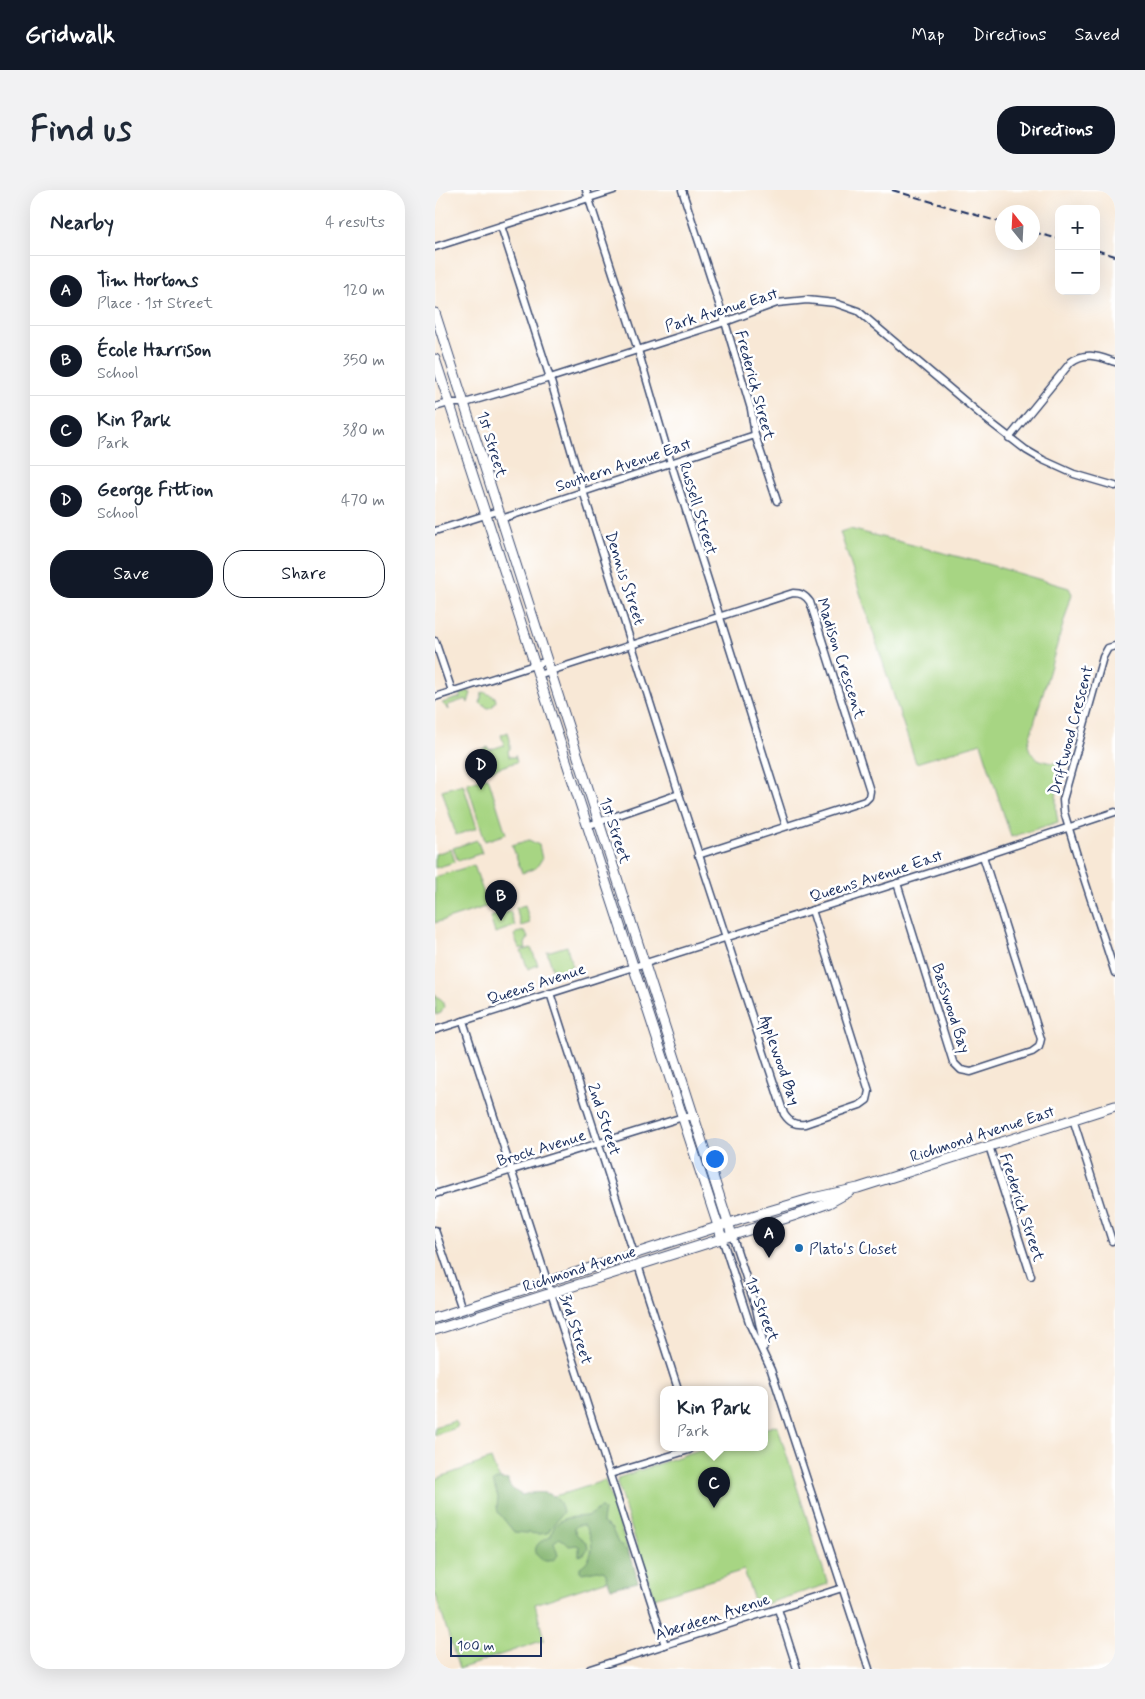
<!DOCTYPE html>
<meta charset="utf-8">
<style>
:root{--surface:#fff;--page:#f2f2f3;--text:#1f2937;--muted:#747a83;--line:#e0e1e3;--accent:#111827}
body{margin:0;font-family:Mynerve,sans-serif;background:var(--page);color:var(--text)}
.controls{position:absolute;right:15px;top:15px;display:grid;overflow:hidden;border-radius:10px;box-shadow:0 5px 20px #0002}
.controls button{width:45px;height:45px;display:grid;place-items:center;padding:0;border:0;border-bottom:1px solid var(--line);background:var(--surface);color:var(--text);font:25px sans-serif}
.compass{position:absolute;left:560px;top:15px;width:45px;height:45px;border-radius:50%;background:var(--surface);box-shadow:0 5px 20px #0002;rotate:342deg}
.scale{position:absolute;left:15px;bottom:12px;width:92px;box-sizing:border-box;padding-left:5px;border:2px solid #1b2f5e;border-top:0;font-size:14px;line-height:18px;white-space:nowrap;color:#1b2f5e;-webkit-text-stroke:4px #fff;paint-order:stroke}
.you{position:absolute;left:279px;top:968px;width:18px;height:18px;margin:-12px;border:4px solid #fff;border-radius:50%;background:#1a73e8;box-shadow:0 0 0 8px #1a73e833}
.badge{display:grid;place-items:center;width:32px;height:32px;border-radius:50%;background:var(--accent);color:#fff;font-size:16px;font-weight:700}
.pin{position:absolute;translate:-50% -41px;filter:drop-shadow(0 1px 2px #0008)}
.pin::after{content:'';position:absolute;top:26px;width:18px;height:15px;background:inherit;clip-path:polygon(0 0,100% 0,50% 100%)}
.popup{position:absolute;left:225px;top:1196px;width:108px;height:65px;box-sizing:border-box;display:grid;place-content:center;border-radius:10px;background:var(--surface);filter:drop-shadow(0 1px 4px #0005);font-size:16px;white-space:nowrap;color:var(--muted)}
.popup b{font-size:19px;color:var(--text)}
.popup::after{content:'';position:absolute;left:50%;top:100%;margin-left:-10px;border:10px solid transparent;border-top-color:var(--surface)}
.list{margin:0;padding:0;list-style:none}
h2{display:flex;justify-content:space-between;align-items:center;height:65px;margin:0;padding:0 20px;font-size:21px}
h2 small{font-size:16px;font-weight:400;color:var(--muted)}
.list li{display:grid;grid-template-columns:32px 1fr auto;gap:15px;align-items:center;box-sizing:border-box;height:70px;padding:0 20px;border-top:1px solid var(--line)}
.list b{display:block;font-size:19px;white-space:nowrap}
.list p{margin:0;font-size:16px;white-space:nowrap;color:var(--muted)}
.list em{font-size:16px;font-style:normal;color:var(--muted)}
.actions{display:flex;gap:10px;padding:15px 20px}
.actions a{flex:1;padding:11px 0;border:1px solid var(--accent);border-radius:20px;text-align:center;font-size:18px;color:var(--accent)}
.actions .main{background:var(--accent);color:#fff}
.map{position:relative;flex:none;width:680px;height:1479px;overflow:hidden;border-radius:20px}
header{display:flex;align-items:center;gap:30px;box-sizing:border-box;height:70px;padding:0 25px;background:var(--accent);color:#fff}
header strong{font-size:24px}
nav{display:flex;gap:28px;margin-inline-start:auto;font-size:18px}
.intro{display:flex;align-items:center;justify-content:space-between;box-sizing:border-box;height:120px;padding:0 30px}
h1{margin:0;font-size:35px}
.button{padding:12px 22px;border-radius:20px;background:var(--accent);color:#fff;font-size:18px;font-weight:700}
main{display:flex;gap:30px;padding:0 30px}
aside{flex:1;background:var(--surface);border-radius:20px;box-shadow:0 5px 20px #0002}
.map>svg:first-child{display:block}
.green{fill:#a7d583;stroke:#618270}
.forest{fill:#85b671;stroke:#507268}
.lines{fill:none;stroke-linecap:round;stroke-linejoin:round}
.minor-casing{stroke:#3c4b70;stroke-width:9}
.major-casing{stroke:#3c4b70;stroke-width:11}
.minor{stroke:#fff;stroke-width:6}
.major{stroke:#fff;stroke-width:9}
.rail{stroke:#1b2f5e;stroke-width:2;stroke-dasharray:8 4;stroke-linecap:butt}
.poi-dot{fill:#1f6fb2;stroke:#fff;stroke-width:2}
.labels{text-anchor:middle;stroke-width:5;stroke-linejoin:round;paint-order:stroke}
.street-label{font-size:16px;fill:#1b2f5e;stroke:#fff}
.poi-label{font-size:16px;fill:#1b2f5e;stroke:#fff;text-anchor:start}
</style>
<header>
<strong>Gridwalk</strong>
<nav><a>Map</a><a>Directions</a><a>Saved</a></nav>
</header>
<div class="intro"><h1>Find us</h1><a class="button">Directions</a></div>
<main>
<aside>
<h2>Nearby<small>4 results</small></h2>
<ul class="list">
<li><span class="badge">A</span><div><b>Tim Hortons</b><p>Place · 1st Street</p></div><em>120 m</em></li>
<li><span class="badge">B</span><div><b>École Harrison</b><p>School</p></div><em>350 m</em></li>
<li><span class="badge">C</span><div><b>Kin Park</b><p>Park</p></div><em>380 m</em></li>
<li><span class="badge">D</span><div><b>George Fittion</b><p>School</p></div><em>470 m</em></li>
</ul>
<div class="actions"><a class="main">Save</a><a>Share</a></div>
</aside>
<div class="map">
<svg width="680" height="1479" viewBox="0 0 680 1479">
<rect width="100%" height="100%" fill="#fff"/>
<filter id="ink" filterUnits="userSpaceOnUse"><feTurbulence type="fractalNoise" baseFrequency=".02" numOctaves="2"/><feDisplacementMap in="SourceGraphic" scale="10" xChannelSelector="R" yChannelSelector="G"/><feConvolveMatrix kernelMatrix="1 2 1 2 8 2 1 2 1" color-interpolation-filters="sRGB"/></filter>
<filter id="wash" filterUnits="userSpaceOnUse"><feTurbulence type="fractalNoise" baseFrequency=".0096" numOctaves="4" result="noise"/><feDisplacementMap in="SourceGraphic" scale="20" xChannelSelector="R" yChannelSelector="G"/><feGaussianBlur stdDeviation="1.12" result="paint"/><feColorMatrix in="noise" values="0 0 0 0 0 0 0 0 0 0 0 0 0 0 0 0 0 1.4 0 .05"/><feComposite in="paint" operator="in"/></filter>
<g filter="url(#wash)">
<rect width="100%" height="100%" fill="#f8e8d6"/>
<g class="green">
<path d="M415 339 552 374 634 398 637 404 593 554C596 573 614 572 629 574 623 594 618 610 623 632L576 647 546 553 481 573 405 342Z"/>
<polygon points="33,501 36,503 33,513 31,509 13,515 14,520 7,513 26,507 25,504"/>
<polygon points="49,502 60,507 61,511 57,517 53,518 45,513 47,503"/>
<polygon points="73,542 75,550 75,559 73,560 74,567 80,567 80,565 82,572 53,581 46,560 53,557 54,560 69,555 66,545"/>
<polygon points="53,587 71,644 50,651 32,593"/>
<polygon points="28,594 42,638 21,645 7,600"/>
<polygon points="42,650 47,663 23,671 18,658"/>
<polygon points="94,650 104,655 107,669 101,678 87,683 77,655"/>
<polygon points="16,659 20,672 0,678 0,664"/>
<polygon points="39,675 53,716 0,733 0,687"/>
<polygon points="90,715 95,733 86,736 81,718"/>
<polygon points="75,721 80,736 60,743 55,727"/>
<polygon points="90,741 93,748 90,754 91,759 84,758 79,745 81,743"/>
<polygon points="132,756 137,776 131,780 120,786 112,762"/>
<polygon points="96,758 103,775 93,779 86,761"/>
<polygon points="0,805 7,810 9,817 6,823 1,825"/>
<polygon points="20,1231 23,1235 21,1238 0,1245 0,1237"/>
<polygon points="342,1235 393,1394 321,1417 309,1380 219,1408 182,1293 183,1288 272,1257 329,1257 329,1239"/>
<path d="M56 1269C75 1328 127 1305 170 1290L200 1381 100 1414 109 1450 24 1479 0 1402V1289Z"/>
</g>
<g class="forest">
<path d="M63 1289 73 1290C73 1297 81 1302 87 1305 104 1300 125 1301 128 1322L112 1343 104 1344 79 1342 63 1322 62 1317 63 1307 58 1292Z"/>
<path d="M165 1318H167L169 1320 167 1332 177 1339 183 1353 192 1361 197 1370 203 1392 176 1398 170 1382 163 1380 147 1383 145 1381V1377C161 1368 159 1347 149 1335H142L139 1339 142 1345 152 1353 153 1358 150 1363 144 1366V1356L141 1355 134 1356 128 1350 124 1348 119 1353 123 1365C113 1380 94 1364 103 1354 106 1350 112 1350 116 1346 120 1326 134 1328 151 1326 156 1326 160 1321 165 1318Z"/>
</g>
</g>
<g filter="url(#ink)">
<g class="lines">
<g class="minor-casing">
<g id="minor">
<polyline points="151,0 203,160 236,273 351,636"/>
<polyline points="247,0 290,132 316,219 320,245 342,311"/>
<path d="M66 36 115 188 148 301 244 604 349 924C355 933 360 935 370 934L425 915 432 910 434 901 377 720"/>
<polyline points="0,57 179,0"/>
<polyline points="0,217 14,213 30,213 115,188 290,132 342,113 372,110 400,113 423,121 551,229 591,260 608,270 639,284 680,296"/>
<path d="M574 248 636 172C651 161 664 167 680 172"/>
<polyline points="66,329 320,245"/>
<polyline points="0,341 63,321"/>
<polyline points="0,451 17,501"/>
<polyline points="680,456 673,458 668,467 628,610 629,622 647,682 680,783"/>
<path d="M103 485 358 403C366 403 370 405 375 412L435 601 434 607 430 611 263 665"/>
<polyline points="0,507 112,471"/>
<polyline points="152,636 244,604"/>
<polyline points="462,693 518,872 526,880 536,882 597,862 604,857 606,849 548,666"/>
<polyline points="115,803 199,1064"/>
<polyline points="28,831 230,1455"/>
<polyline points="0,840 548,666 680,622"/>
<polyline points="638,929 677,1051"/>
<polyline points="554,956 596,1086"/>
<polyline points="0,1004 248,927 260,927"/>
<polyline points="0,1040 27,1119"/>
<polyline points="297,1045 321,1118 329,1157"/>
<polyline points="287,1048 315,1135 336,1180 434,1479"/>
<polyline points="203,1075 243,1199"/>
<polyline points="175,1284 254,1260 258,1257"/>
<polyline points="343,1419 362,1479"/>
<polyline points="155,1479 407,1398"/>
</g>
</g>
<g class="major-casing">
<g id="major">
<polyline points="0,123 297,1045"/>
<polyline points="0,169 287,1048"/>
<polyline points="0,1128 304,1030 378,1008 423,998 680,916"/>
<polyline points="0,1140 358,1026 394,1013 414,1002"/>
</g>
</g>
<use href="#minor" class="minor"/>
<use href="#major" class="major"/>
<g class="rail">
<polyline points="457,0 568,33"/>
<polyline points="598,42 624,49"/>
<polyline points="661,60 680,66"/>
</g>
</g>
</g>
<circle class="poi-dot" cx="364" cy="1058" r="5"/>
<g class="labels">
<g class="street-label">
<text transform="translate(286 119) rotate(-17)" y="6">Park Avenue East</text>
<text transform="translate(321 195) rotate(75)" y="6">Frederick Street</text>
<text transform="translate(58 254) rotate(73)" y="6">1st Street</text>
<text transform="translate(188 274) rotate(-18)" y="6">Southern Avenue East</text>
<text transform="translate(264 318) rotate(73)" y="6">Russell Street</text>
<text transform="translate(191 388) rotate(72)" y="6">Dennis Street</text>
<text transform="translate(407 468) rotate(72)" y="6">Madison Crescent</text>
<text transform="translate(635 540) rotate(-75)" y="6">Driftwood Crescent</text>
<text transform="translate(181 640) rotate(72)" y="6">1st Street</text>
<text transform="translate(441 685) rotate(-18)" y="6">Queens Avenue East</text>
<text transform="translate(101 793) rotate(-18)" y="6">Queens Avenue</text>
<text transform="translate(517 818) rotate(72)" y="6">Basswood Bay</text>
<text transform="translate(346 870) rotate(71)" y="6">Applewood Bay</text>
<text transform="translate(170 929) rotate(72)" y="6">2nd Street</text>
<text transform="translate(547 943) rotate(-18)" y="6">Richmond Avenue East</text>
<text transform="translate(106 957) rotate(-17)" y="6">Brock Avenue</text>
<text transform="translate(588 1017) rotate(72)" y="6">Frederick Street</text>
<text transform="translate(144 1078) rotate(-18)" y="6">Richmond Avenue</text>
<text transform="translate(328 1119) rotate(69)" y="6">1st Street</text>
<text transform="translate(142 1139) rotate(72)" y="6">3rd Street</text>
<text transform="translate(277 1426) rotate(-18)" y="6">Aberdeen Avenue</text>
</g>
<g class="poi-label">
<text x="374" y="1064">Plato's Closet</text>
</g>
</g>
</svg>
<div class="controls">
<button>+</button>
<button>−</button>
</div>
<svg class="compass" viewBox="-18 -18 36 36"><path d="M0-13l5 13h-10z" fill="#e53935"/><path d="M0 13l5-13h-10z" fill="#747a83"/></svg>
<div class="scale">100 m</div>
<div class="you"></div>
<div class="pin badge" style="left:334px;top:1068px">A</div>
<div class="pin badge" style="left:66px;top:731px">B</div>
<div class="pin badge" style="left:279px;top:1318px">C</div>
<div class="popup"><b>Kin Park</b>Park</div>
<div class="pin badge" style="left:46px;top:600px">D</div>
</div>
</main>
